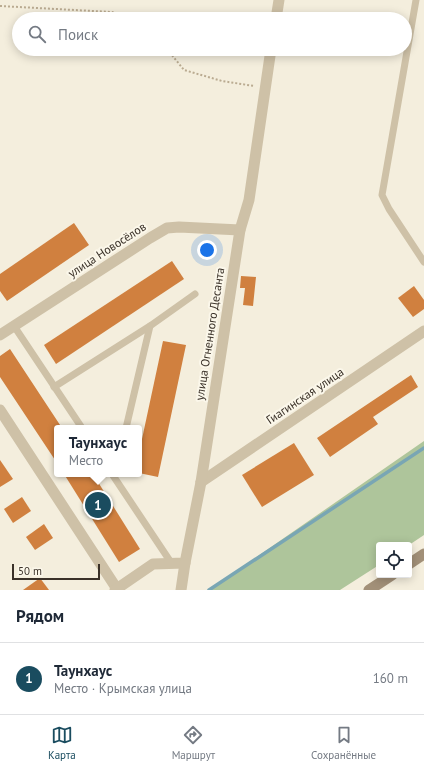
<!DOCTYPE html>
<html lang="ru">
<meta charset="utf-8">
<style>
:root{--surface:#fff;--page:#f6f6f7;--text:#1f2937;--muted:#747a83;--line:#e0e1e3;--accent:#1a4c5f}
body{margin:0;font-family:"PT Sans",sans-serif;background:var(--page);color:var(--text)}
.controls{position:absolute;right:12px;bottom:12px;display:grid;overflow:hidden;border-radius:4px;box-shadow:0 2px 10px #0003}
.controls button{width:36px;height:36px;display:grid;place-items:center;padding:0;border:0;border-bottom:1px solid var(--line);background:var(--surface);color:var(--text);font:20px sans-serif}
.scale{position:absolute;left:12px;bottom:10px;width:88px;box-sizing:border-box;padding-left:4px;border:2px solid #3a3128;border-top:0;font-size:11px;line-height:14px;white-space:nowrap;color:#3a3128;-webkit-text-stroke:3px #fbf7ea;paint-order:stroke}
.you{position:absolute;left:207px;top:250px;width:14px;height:14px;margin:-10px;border:3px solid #fff;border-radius:50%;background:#1a73e8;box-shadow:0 0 0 6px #1a73e833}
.badge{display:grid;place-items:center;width:26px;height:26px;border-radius:50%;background:var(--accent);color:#fff;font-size:13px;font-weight:700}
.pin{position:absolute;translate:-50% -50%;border:2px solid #fff;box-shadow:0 1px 4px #0006}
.popup{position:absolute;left:54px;top:425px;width:88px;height:52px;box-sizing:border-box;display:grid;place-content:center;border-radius:4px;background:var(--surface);filter:drop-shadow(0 1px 3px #0005);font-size:13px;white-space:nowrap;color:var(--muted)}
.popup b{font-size:15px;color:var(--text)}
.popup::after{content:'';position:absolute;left:50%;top:100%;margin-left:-8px;border:8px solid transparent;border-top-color:var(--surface)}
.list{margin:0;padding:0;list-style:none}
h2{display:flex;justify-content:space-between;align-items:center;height:52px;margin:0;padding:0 16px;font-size:17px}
h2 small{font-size:13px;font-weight:400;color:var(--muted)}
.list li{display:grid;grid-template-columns:26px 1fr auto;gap:12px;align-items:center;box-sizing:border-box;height:72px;padding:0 16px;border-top:1px solid var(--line)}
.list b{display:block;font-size:15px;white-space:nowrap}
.list p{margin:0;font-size:13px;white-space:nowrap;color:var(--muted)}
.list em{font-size:13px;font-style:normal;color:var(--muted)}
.icon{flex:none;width:22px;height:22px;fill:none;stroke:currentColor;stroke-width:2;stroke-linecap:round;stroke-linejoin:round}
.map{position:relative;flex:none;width:424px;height:590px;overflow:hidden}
.search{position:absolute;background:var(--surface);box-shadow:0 2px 10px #0003;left:12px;right:12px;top:12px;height:44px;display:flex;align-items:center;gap:10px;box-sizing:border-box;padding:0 14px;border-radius:22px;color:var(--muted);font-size:15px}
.sheet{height:124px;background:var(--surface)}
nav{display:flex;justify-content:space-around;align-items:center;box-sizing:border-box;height:56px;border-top:1px solid var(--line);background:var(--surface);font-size:11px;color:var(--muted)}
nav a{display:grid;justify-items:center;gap:2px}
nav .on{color:var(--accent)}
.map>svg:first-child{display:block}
.green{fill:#aec59b}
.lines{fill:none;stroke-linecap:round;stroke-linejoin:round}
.stream{stroke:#79a6b4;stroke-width:3.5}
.building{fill:#d0803f}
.path{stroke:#baab91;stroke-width:2;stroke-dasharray:2 2;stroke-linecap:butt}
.service{stroke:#cec1a7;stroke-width:7}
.minor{stroke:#cec1a7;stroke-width:11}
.secondary{stroke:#a29078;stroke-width:11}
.labels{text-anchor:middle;stroke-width:4;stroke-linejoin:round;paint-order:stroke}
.street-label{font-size:12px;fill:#3a3128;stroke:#fbf7ea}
</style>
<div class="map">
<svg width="424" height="590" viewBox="0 0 424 590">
<rect width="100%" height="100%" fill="#f4eedd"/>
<polygon class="green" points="424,441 424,535 409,545 379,545 379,565 340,590 209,590"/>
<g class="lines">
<polyline class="stream" points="209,590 424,448"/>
</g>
<g class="building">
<polygon points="74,223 89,245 7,301 0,291 0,274"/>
<polygon points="172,261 184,279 56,364 44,345"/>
<polygon points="241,276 256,277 253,306 243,305 245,288 240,288"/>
<polygon points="414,286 424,300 424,309 413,317 398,298"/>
<polygon points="163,341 186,345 158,477 139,473 139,453"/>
<polygon points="10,349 62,428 57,428 57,463 0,377 0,356"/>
<polygon points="411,375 418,387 373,417 378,424 330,457 317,438"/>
<polygon points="294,443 314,475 262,507 242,475"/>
<polygon points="0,460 13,479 0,487"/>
<polygon points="64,474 93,474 140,549 119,562"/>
<polygon points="22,497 31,511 13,523 4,509"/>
<polygon points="44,524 53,538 35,550 26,537"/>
<polygon points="40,578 49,590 23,590"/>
</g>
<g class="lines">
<g class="path">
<polyline points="0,6 112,12 130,19"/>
<polyline points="167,49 184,70 222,81 254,86"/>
</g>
<g class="service">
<polyline points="416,0 382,195 389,209 424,262"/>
<polyline points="14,326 82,428"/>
<polyline points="54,387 150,326"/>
<polyline points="126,428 150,326 195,294"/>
<polyline points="112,474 172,564"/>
</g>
<g class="minor">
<polyline points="276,19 279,0"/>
<polyline points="0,335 150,238 167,228 179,227 240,230"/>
<polyline points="0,410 117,589"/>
<polyline points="201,482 424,331"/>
<polyline points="115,590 153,564 185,563 201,482 240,230 249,200 271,49"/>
<polyline points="181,590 185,563"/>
</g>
<g class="secondary">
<polyline points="409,564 424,554"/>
<polyline points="369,590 392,575"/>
</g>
</g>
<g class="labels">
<g class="street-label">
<text transform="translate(107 250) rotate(-33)" y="4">улица Новосёлов</text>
<text transform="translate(210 334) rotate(-81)" y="4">улица Огненного Десанта</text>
<text transform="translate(305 396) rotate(-34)" y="4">Гиагинская улица</text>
</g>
</g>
</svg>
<div class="controls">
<button><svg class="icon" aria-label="locate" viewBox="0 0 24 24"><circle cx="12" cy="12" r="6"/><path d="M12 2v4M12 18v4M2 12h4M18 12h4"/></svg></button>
</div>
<div class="scale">50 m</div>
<div class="you"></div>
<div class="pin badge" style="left:98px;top:505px">1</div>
<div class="popup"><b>Таунхаус</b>Место</div>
<div class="search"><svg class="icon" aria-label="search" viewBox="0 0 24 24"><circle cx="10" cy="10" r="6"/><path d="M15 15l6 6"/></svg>Поиск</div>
</div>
<section class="sheet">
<h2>Рядом<small></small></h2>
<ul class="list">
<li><span class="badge">1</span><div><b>Таунхаус</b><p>Место · Крымская улица</p></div><em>160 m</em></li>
</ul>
</section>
<nav>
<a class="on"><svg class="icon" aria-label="map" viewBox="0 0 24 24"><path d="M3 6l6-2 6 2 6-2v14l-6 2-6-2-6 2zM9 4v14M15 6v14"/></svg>Карта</a>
<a><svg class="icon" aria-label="directions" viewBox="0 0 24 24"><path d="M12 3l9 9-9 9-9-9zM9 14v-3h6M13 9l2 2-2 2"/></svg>Маршрут</a>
<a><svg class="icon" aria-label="saved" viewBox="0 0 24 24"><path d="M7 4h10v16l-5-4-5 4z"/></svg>Сохранённые</a>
</nav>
